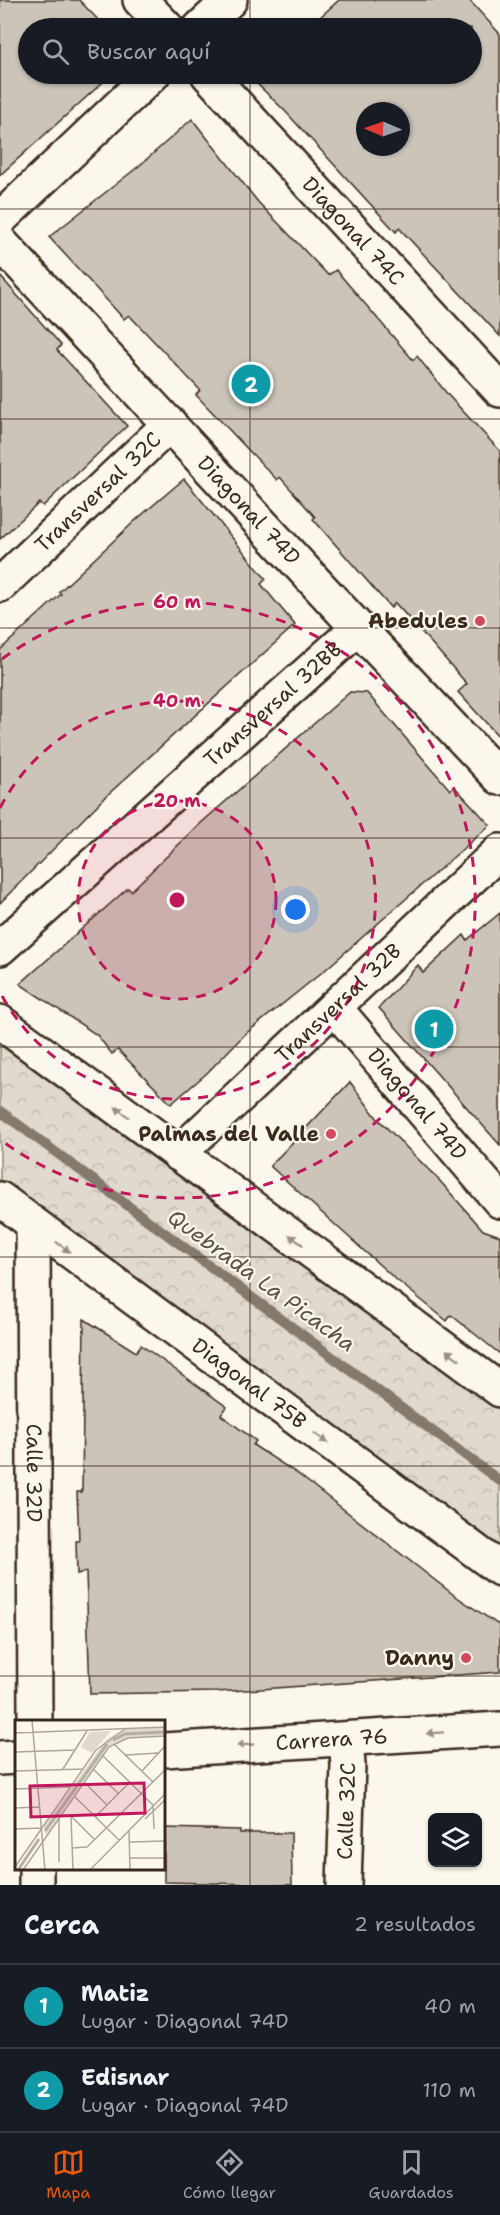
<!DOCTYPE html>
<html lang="es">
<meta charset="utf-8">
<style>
:root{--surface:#171b24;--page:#242831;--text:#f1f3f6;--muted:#9ea1a6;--line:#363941;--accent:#ea580c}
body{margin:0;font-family:"Shantell Sans",sans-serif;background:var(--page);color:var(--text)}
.controls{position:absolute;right:18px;bottom:18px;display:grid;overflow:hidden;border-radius:9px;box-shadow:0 2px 4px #0004}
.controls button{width:54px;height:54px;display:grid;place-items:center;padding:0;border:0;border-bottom:2px solid var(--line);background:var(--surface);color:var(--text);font:30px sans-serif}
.compass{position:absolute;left:356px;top:102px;width:54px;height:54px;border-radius:50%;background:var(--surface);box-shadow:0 2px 4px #0004;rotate:272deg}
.you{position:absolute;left:296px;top:910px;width:21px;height:21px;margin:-15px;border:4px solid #fff;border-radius:50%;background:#1a73e8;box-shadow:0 0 0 9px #1a73e833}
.badge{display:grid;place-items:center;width:39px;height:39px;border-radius:50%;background:var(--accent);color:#fff;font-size:20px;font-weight:700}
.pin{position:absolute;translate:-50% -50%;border:3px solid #fff;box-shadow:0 2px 6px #0006}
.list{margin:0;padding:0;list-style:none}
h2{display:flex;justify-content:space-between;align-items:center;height:78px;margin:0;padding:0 24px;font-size:26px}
h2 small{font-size:20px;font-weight:400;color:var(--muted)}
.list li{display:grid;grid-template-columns:39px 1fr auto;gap:18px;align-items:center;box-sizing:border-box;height:84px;padding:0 24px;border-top:2px solid var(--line)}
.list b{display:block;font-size:22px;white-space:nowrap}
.list p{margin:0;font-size:20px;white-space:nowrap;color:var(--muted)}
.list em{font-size:20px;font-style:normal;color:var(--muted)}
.icon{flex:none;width:33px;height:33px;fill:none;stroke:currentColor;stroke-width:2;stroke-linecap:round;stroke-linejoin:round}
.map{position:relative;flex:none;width:500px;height:1885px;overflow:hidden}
.search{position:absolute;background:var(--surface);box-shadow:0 2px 4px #0004;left:18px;right:18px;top:18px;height:66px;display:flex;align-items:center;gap:15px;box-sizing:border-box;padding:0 21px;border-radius:33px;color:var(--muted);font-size:22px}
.sheet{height:246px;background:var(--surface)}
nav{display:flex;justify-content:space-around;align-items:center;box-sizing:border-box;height:84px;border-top:2px solid var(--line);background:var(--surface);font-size:16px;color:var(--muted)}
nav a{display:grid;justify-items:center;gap:3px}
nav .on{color:var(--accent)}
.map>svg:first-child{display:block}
.park{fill:url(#park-crowns);stroke:#8d8276;stroke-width:1.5}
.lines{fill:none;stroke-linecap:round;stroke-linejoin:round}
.stream{stroke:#85796d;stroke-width:10}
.building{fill:#ccc4b9;stroke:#3b2a1e;stroke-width:1.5;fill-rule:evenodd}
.minor-casing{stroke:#3b2a1e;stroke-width:38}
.minor{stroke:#fbf7ec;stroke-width:33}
.oneway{fill:#9b9085}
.grid{fill:none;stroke:#3b2a1e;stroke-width:1.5;stroke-opacity:0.55}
.ring{fill:none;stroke:#c2185b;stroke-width:3;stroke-dasharray:10 8}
.poi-dot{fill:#d1495b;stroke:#fbf7ec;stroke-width:2}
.labels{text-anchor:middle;stroke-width:4.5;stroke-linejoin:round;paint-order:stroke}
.street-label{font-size:21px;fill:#3b2a1e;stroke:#fbf7ec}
.poi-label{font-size:21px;font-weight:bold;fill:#3b2a1e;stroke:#fbf7ec;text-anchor:end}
.water-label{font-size:22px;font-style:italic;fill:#605246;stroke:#fbf7ec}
.inset-river{fill:none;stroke:#b6aea2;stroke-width:3}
.inset-road{fill:none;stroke:#aea59a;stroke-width:1.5}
.view{fill:#c2185b;fill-opacity:0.15;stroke:#c2185b;stroke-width:3}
.inset-edge{fill:none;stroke:#3b2a1e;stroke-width:3}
.centre{fill:#c2185b;stroke:#fbf7ec;stroke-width:3}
.ring-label{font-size:18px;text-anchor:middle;font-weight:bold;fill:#c2185b;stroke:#fbf7ec;stroke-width:4.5;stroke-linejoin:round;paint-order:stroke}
</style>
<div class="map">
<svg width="500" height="1885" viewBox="0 0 500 1885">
<defs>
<pattern id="park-crowns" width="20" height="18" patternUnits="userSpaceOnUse" patternTransform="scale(1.5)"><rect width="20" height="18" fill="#dfd9ce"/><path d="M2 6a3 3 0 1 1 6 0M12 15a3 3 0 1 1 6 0" fill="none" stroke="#c0bab0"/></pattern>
</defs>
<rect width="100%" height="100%" fill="#fbf7ec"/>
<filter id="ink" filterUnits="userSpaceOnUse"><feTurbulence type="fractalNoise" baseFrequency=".0167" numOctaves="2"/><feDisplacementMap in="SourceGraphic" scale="12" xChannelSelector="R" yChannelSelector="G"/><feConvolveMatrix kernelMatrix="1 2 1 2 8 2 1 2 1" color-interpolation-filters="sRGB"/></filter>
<g filter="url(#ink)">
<polygon class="park" points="0,1022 500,1390 500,1569 0,1199"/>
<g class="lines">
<polyline class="stream" points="0,1111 500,1481"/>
</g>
<g class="building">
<polygon points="0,0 79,0 106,28 28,28 28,74 112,74 0,175"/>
<path d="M339 0H469L500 34V336L399 228 396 232 284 110 252 79 258 74H471V28H308ZM365 111H401V147H365Z"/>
<polygon points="192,119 258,202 328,275 336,270 413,360 417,356 448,395 500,451 500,738 458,692 467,684 433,645 395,603 391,608 313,519 315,517 280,477 277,480 196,395 200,390 129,315 124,319 49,237 139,166"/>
<polygon points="0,276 61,345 57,350 127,426 43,506 39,503 0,539"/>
<polygon points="184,479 266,579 261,584 295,625 104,798 0,903 0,650 61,594 59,592 137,519"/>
<polygon points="350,692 367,693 450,790 454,786 490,825 325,970 244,1035 207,1073 171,1104 118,1050 112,1054 97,1035 20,984 128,888 131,891 200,824"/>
<polygon points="500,913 500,1145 379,1008 418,965 423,973 464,935 467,940"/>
<polygon points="350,1082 377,1118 439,1180 483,1230 500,1236 500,1354 451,1315 447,1321 393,1277 270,1166"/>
<polygon points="84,1319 136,1352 141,1345 227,1407 221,1415 256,1441 253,1445 298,1474 454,1595 500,1626 500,1672 217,1692 90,1694 86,1572 77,1574 76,1541 79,1541 77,1492 82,1492"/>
<polygon points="164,1828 240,1830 240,1833 291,1833 292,1885 164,1882"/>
</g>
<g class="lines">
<g class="minor-casing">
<g id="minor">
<polyline points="140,0 167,28"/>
<polyline points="200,28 230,0"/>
<path id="s1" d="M208 74 500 390"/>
<polyline points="0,219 153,74"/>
<path id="s2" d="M0 242 358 628 500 778"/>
<path id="s3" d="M0 585 170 424"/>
<path id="s4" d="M0 948 358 628"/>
<path id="s5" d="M334 1007 500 1201"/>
<polyline points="0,1022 500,1390"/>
<path id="s6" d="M178 1154 500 851"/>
<path id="s7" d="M0 1199 500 1569"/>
<path id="s8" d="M33 1224 35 1722"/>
<path id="s9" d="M164 1750 500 1729"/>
<polyline points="0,1758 16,1757"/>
<polyline points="36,1885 36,1868"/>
<path id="s10" d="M344 1885 348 1765 346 1739"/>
</g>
</g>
<use href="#minor" class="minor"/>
</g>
<defs><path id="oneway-solid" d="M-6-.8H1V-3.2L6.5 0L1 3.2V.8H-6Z" transform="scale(1.5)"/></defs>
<g class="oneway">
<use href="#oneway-solid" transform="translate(122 1112) rotate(-143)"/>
<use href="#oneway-solid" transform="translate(296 1240) rotate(-144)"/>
<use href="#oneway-solid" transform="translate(63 1247) rotate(37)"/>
<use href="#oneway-solid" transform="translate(453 1355) rotate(-144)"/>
<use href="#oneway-solid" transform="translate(321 1438) rotate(36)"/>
<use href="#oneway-solid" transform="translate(435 1733) rotate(176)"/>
<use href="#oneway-solid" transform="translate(245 1745) rotate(177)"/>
</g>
</g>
<path class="grid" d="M250 0V28M250 74V1885M0 209H500M0 419H500M0 628H500M0 838H500M0 1047H500M0 1257H500M0 1466H500M0 1676H500"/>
<circle cx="177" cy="900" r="99" fill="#c2185b" fill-opacity=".12"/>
<g class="ring">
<circle cx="177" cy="900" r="99"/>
<path d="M0 808A199 199 0 1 1 0 992"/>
<path d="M2 659A298 298 0 1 1 2 1141"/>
</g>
<g class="poi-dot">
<circle cx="480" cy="621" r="6"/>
<circle cx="331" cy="1134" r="6"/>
<circle cx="466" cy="1658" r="6"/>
</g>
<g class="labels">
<g class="street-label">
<text dy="7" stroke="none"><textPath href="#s1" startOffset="214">Diagonal 74C</textPath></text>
<text dy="7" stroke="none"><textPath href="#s3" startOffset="135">Transversal 32C</textPath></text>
<text dy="7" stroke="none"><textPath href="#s2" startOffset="366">Diagonal 74D</textPath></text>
<text dy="7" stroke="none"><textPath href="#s4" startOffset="366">Transversal 32BB</textPath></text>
<text dy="7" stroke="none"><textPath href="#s6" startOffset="220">Transversal 32B</textPath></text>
<text dy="7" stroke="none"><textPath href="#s5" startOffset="128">Diagonal 74D</textPath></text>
<text dy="7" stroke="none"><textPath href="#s7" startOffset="310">Diagonal 75B</textPath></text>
<text dy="7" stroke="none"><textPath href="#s8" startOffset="249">Calle 32D</textPath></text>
<text dy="7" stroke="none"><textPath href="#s9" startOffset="168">Carrera 76</textPath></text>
<text dy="7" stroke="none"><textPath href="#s10" startOffset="74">Calle 32C</textPath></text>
</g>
<g class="poi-label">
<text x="468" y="628">Abedules</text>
<text x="319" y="1141">Palmas del Valle</text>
<text x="454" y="1665">Danny</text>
</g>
<g class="water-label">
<text transform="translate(262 1280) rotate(36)" y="8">Quebrada La Picacha</text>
</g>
</g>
<g transform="translate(15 1720)">
<rect width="150" height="150" fill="#fbf7ec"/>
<path d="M150 7V16L113 18 94 27 31 117 29 105 92 19 110 9ZM96 11 77 33 66 27 75 12Z" fill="#dfd9ce"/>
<path class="inset-river" d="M98 20 110 14 150 12M30 111 92 24M3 150 24 119"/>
<path class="inset-road" d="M17 0 30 150M0 13 150 7M99 24 138 62M0 32 61 30M87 35 138 85 139 109M111 35 143 33M48 49 72 11M78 49 103 73M0 51 68 49M127 51 150 26M69 62 92 85M0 69 55 67M59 76 104 120M0 88 24 87M56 97 58 150M57 97 80 120M80 97 115 62M130 99 150 80M0 109 26 108M114 111 115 150M115 122 150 121M57 128 72 127 150 50M115 138H150M44 142V99M0 147 81 30 110 9M8 150 94 27 113 18 150 16M75 150 150 74"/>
<path class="view" d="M129 63 130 93 16 97 15 66Z"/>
<rect width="150" height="150" class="inset-edge"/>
</g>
<circle cx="177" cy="900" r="9" class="centre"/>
<g class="ring-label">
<text x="177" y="608">60 m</text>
<text x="177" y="707">40 m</text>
<text x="177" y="807">20 m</text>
</g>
</svg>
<div class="controls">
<button><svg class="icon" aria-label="layers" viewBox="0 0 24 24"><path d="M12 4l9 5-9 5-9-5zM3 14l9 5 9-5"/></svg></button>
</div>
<svg class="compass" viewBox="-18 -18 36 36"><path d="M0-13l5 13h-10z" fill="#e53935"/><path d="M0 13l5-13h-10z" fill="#9ea1a6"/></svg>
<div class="you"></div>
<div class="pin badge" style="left:434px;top:1029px;background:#0f9aa8">1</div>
<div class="pin badge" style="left:251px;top:384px;background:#0f9aa8">2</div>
<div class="search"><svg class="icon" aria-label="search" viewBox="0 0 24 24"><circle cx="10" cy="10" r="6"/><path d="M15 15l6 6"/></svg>Buscar aquí</div>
</div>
<section class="sheet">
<h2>Cerca<small>2 resultados</small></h2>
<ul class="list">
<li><span class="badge" style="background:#0f9aa8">1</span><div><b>Matiz</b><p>Lugar · Diagonal 74D</p></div><em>40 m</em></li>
<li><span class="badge" style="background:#0f9aa8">2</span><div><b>Edisnar</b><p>Lugar · Diagonal 74D</p></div><em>110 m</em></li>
</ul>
</section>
<nav>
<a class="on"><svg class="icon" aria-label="map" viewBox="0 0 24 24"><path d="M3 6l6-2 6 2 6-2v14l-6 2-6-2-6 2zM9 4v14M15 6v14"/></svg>Mapa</a>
<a><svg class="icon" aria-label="directions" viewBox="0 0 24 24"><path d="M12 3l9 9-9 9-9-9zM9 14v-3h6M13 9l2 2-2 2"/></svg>Cómo llegar</a>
<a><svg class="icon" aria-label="saved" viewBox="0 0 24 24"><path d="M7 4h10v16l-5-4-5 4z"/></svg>Guardados</a>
</nav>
